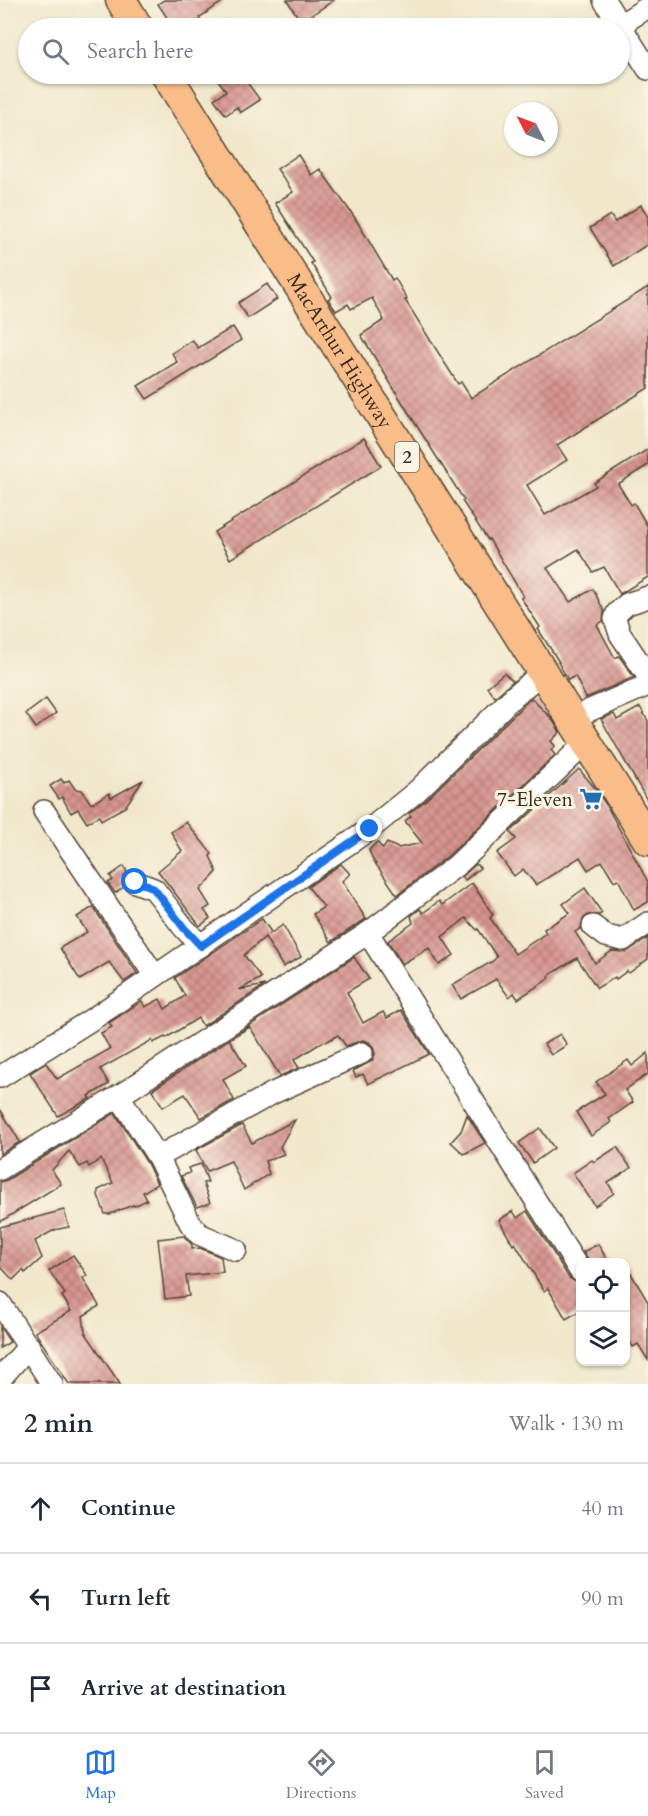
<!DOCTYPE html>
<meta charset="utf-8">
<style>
:root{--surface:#fff;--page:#f2f2f3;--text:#1f2937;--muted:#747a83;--line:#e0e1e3;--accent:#1a73e8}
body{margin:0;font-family:Cardo,serif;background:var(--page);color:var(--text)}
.controls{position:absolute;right:18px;bottom:18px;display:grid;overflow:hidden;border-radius:12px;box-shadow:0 2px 4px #0004}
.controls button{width:54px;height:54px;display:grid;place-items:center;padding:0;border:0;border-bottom:2px solid var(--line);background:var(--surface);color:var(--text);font:30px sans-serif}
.compass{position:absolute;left:504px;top:102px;width:54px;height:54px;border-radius:50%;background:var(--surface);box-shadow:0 2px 4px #0004;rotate:312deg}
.stop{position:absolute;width:18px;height:18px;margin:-14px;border:4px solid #1a73e8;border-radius:50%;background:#fff}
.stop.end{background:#1a73e8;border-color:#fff;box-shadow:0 2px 6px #0008}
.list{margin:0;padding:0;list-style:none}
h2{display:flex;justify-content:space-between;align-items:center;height:78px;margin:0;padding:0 24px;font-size:26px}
h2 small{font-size:20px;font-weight:400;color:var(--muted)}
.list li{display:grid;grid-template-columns:39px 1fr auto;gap:18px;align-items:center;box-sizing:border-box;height:90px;padding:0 24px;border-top:2px solid var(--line)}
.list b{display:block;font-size:22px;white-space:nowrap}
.list em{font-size:20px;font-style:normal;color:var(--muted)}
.icon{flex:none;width:33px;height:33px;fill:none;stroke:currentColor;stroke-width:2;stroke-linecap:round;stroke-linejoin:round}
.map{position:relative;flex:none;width:648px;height:1384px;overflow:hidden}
.search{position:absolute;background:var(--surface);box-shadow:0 2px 4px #0004;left:18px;right:18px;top:18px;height:66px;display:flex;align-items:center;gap:15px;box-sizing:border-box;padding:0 21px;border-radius:33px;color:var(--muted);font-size:22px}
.sheet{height:348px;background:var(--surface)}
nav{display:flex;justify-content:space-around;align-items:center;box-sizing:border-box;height:84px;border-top:2px solid var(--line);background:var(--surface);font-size:16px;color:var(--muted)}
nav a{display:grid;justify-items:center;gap:3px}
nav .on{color:var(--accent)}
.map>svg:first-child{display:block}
.building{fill:url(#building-cross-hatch)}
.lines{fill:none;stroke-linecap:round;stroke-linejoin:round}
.minor-casing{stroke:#564638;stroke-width:24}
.highway-casing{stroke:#564638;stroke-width:33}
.minor{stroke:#fff;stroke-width:21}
.highway{stroke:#f8bd89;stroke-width:30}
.route{stroke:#1a73e8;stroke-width:8}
.labels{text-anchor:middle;stroke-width:6;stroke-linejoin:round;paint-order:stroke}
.shield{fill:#fcf5e5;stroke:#75675a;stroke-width:1.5}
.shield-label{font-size:18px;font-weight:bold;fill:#3b2a1e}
.street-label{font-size:20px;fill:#3b2a1e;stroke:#fcf5e5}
.poi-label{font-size:20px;fill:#3b2a1e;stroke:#fcf5e5;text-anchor:end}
</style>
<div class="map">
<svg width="648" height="1384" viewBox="0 0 648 1384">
<defs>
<pattern id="building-cross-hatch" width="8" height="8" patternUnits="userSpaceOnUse" patternTransform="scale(1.5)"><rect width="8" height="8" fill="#d89490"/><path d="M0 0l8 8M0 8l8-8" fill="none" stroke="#b07975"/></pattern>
</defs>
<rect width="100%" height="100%" fill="#fcf5e5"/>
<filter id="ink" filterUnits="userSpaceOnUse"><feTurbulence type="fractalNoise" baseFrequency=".0167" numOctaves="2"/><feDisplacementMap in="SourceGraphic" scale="12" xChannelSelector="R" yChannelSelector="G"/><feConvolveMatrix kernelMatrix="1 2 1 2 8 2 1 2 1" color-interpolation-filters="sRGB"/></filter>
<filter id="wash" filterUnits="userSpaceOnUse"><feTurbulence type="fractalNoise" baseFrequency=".008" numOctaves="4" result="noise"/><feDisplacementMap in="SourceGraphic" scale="24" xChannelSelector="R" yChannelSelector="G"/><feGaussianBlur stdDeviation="1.35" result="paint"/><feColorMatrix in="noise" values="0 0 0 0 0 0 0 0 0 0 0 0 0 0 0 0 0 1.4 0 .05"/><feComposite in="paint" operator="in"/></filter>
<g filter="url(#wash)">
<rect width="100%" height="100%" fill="#f1e8cc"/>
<g id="blocks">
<g class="building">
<polygon points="164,0 225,0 199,18 206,28 174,28 158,4"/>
<polygon points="287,0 334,0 301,22"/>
<polygon points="214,74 241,74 260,100 240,113 237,107 226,115 214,99 226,91"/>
<polygon points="298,155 311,175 320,169 355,218 392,280 395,278 407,299 405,300 458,384 461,382 471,398 648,287 648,388 557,445 567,460 527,485 545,515 596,486 594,483 648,449 648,465 618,484 631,505 634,503 648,527 648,577 620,594 604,567 593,572 578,549 547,568 570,602 593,589 604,611 603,621 597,625 615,658 619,656 634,677 586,698 575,676 568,680 558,662 559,662 538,629 540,627 521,598 523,596 489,539 488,540 462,501 464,500 410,415 361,335 384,320 372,298 351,309 348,304 336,311 328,299 332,297 311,263 313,262 275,203 293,192 277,169"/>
<polygon points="641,205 648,217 648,244 614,266 590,228 610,215 615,222"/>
<polygon points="267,284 277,299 248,318 238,303"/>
<polygon points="233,327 241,340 147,399 138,386 177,362 172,353 192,340 198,348"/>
<polygon points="364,438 381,466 230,559 214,532"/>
<polygon points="504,673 513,681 495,697 487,687"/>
<polygon points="531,698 552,719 560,732 551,741 555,746 551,750 555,755 449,855 397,895 373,860 369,850 377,842 383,849 387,843 398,848 422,843 405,821 411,816 409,813 426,800"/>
<polygon points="46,699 56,713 36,728 26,714"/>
<polygon points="640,707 648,721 648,802 601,719 614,714 617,720"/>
<polygon points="579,769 594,787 605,803 648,882 648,902 634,910 618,879 614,881 602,861 588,870 580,857 536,885 523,869 514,876 497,853 516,839 510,832"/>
<polygon points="61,779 64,783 69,780 75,789 82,790 91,804 109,793 111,798 143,780 125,807 101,820 99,816 87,823 78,809 71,813 62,797 59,799 50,786"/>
<polygon points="186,822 212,854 210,856 217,872 200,890 210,906 204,910 210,918 200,926 158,871 182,851 171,832"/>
<polygon points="341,864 350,874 342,881 366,919 331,942 313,914 324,907 308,887"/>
<polygon points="476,864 480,868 465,880 462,877"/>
<polygon points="124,866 127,872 123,878 124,887 115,893 108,883 113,880 110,876"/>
<polygon points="472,883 493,915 490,918 515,954 546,933 544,929 570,913 563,904 585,888 602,913 599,915 588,915 583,919 581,928 575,932 595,963 612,951 626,952 648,938 648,959 629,973 627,971 616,979 615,977 597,988 577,958 548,976 550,978 518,999 514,993 509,997 496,979 461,999 452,985 493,961 497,957 478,929 477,930 466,918 442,937 454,955 439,965 429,948 402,964 388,941 413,923 411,916 420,909 423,913 439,901 442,905"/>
<polygon points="93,907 137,973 124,982 109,962 80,980 60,948 87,932 77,917"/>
<polygon points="262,919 271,932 268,935 283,925 301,957 283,967 265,937 244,955 261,978 239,990 265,985 203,1026 198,1018 166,1038 165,1037 153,1043 152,1040 100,1069 109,1084 89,1096 91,1098 58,1116 30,1073 46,1063 57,1079 110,1049 101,1033 112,1027 109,1023 142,1001 145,1007 160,999 165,1009 185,996 175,978"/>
<polygon points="354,957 369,979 347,992 363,1023 383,1012 387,1018 401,1010 429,1054 368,1084 363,1074 356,1077 353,1071 372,1061 375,1054 373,1047 369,1042 363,1040 346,1046 338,1035 326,1042 324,1041 294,1060 299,1068 280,1076 250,1027 229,1039 246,1066 223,1079 234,1100 201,1118 185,1094 163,1107 152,1090"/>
<polygon points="560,1034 567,1045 551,1055 544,1044"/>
<polygon points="648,1053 648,1074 625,1090 633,1102 609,1119 611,1122 591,1136 576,1112 605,1094 596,1082 628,1060 632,1066"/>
<polygon points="0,1109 20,1142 0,1154"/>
<polygon points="115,1113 147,1163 157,1184 143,1192 147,1200 134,1206 133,1205 110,1214 105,1214 98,1195 98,1190 113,1183 101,1159 89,1167 87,1163 80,1167 69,1151 52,1170 61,1184 0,1222 0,1182 7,1180"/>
<polygon points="467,1115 485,1143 464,1154 451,1142 461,1131"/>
<polygon points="295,1120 280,1147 284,1154 265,1161 269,1174 244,1190 231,1161 207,1171 196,1150 242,1125 252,1143"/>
<polygon points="540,1128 554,1148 533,1163 519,1143"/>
<polygon points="617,1147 631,1168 608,1183 614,1193 595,1206 573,1173 592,1160 594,1162"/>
<polygon points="201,1164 208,1182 203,1183 210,1203 197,1207 181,1176 190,1173 188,1168"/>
<polygon points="64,1210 69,1227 54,1230 35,1241 42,1258 25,1273 23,1270 13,1280 0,1266 0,1227"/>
<polygon points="513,1211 517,1218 527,1211 569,1278 579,1283 580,1311 566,1319 548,1288 544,1291 515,1243 513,1245 499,1220"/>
<polygon points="184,1236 192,1245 192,1249 200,1248 221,1257 223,1272 186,1276 189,1296 165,1299 158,1239"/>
<polygon points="598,1244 609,1263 590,1263 583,1252"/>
<polygon points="73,1255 87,1275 83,1278 99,1306 83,1316 85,1332 120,1384 69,1384 35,1332 71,1311 62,1296 65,1294 49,1271"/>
<polygon points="626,1265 648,1302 648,1360 638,1344 633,1347 626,1335"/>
<polygon points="0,1327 10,1342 0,1348"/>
</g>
</g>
</g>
<g filter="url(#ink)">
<use href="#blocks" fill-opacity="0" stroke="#564638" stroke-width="1.5"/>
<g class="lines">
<g class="minor-casing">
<g id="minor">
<polyline points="604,0 648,69"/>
<polyline points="620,25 648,7"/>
<polyline points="648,597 627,604 617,613 615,619 620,634 648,676"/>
<polyline points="572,718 648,685"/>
<polyline points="44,811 155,976"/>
<polyline points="135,882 154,889 184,928 201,946"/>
<polyline points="593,926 606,936 623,940 648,923"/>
<polyline points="368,933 580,1271"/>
<polyline points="0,1077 97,1016 370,829 417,791 514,696 542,673"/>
<polyline points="119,1096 158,1157 190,1223 199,1234 236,1250"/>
<polyline points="158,1157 273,1093 362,1053"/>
<polyline points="0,1169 119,1096 368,933 457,865 586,743"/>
<polyline points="0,1303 52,1384"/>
<polyline points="0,1379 29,1346"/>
</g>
</g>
<g class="highway-casing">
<g id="highway">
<polyline points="121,0 138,28"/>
<path id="s1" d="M166 74 648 840"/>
</g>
</g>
<use href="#minor" class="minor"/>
<use href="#highway" class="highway"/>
</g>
</g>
<g class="lines" filter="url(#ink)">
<polyline class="route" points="135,882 148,885 154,889 184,928 201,946 370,829"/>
</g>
<defs>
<g id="supermarket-bare" transform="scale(1.8)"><path d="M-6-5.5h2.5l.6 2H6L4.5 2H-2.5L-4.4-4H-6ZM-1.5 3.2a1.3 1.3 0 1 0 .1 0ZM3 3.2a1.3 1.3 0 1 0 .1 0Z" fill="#1f6fb2" stroke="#fcf5e5" stroke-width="2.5" paint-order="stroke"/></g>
</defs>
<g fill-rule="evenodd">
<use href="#supermarket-bare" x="591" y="799"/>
</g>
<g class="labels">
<rect class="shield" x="395" y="442" width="24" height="30" rx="4.5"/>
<g class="shield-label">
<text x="407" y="463">2</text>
</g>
<g class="street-label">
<text dy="7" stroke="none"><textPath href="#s1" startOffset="327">MacArthur Highway</textPath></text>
</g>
<g class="poi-label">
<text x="573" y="806">7-Eleven</text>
</g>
</g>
</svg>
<div class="controls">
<button><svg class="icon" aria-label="locate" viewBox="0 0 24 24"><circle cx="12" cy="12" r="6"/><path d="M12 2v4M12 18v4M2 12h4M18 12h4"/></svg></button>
<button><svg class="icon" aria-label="layers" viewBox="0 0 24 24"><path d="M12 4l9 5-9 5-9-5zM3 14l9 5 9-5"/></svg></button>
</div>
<svg class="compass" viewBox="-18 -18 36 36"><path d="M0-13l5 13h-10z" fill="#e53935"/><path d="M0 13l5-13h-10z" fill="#747a83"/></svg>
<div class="stop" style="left:135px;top:882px"></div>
<div class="stop end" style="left:370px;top:829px"></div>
<div class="search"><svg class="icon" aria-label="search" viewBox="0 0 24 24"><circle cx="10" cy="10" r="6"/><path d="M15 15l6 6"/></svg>Search here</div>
</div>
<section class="sheet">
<h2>2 min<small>Walk · 130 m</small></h2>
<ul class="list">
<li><svg class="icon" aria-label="ahead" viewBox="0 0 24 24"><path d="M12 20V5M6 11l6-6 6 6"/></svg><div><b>Continue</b></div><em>40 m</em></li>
<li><svg class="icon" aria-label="left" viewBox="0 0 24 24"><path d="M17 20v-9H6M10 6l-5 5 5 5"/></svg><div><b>Turn left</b></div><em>90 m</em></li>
<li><svg class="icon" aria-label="arrive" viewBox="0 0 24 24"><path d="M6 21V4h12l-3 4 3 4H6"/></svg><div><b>Arrive at destination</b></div></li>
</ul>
</section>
<nav>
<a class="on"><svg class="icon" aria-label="map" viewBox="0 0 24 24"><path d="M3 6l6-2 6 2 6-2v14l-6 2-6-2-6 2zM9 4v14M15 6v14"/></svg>Map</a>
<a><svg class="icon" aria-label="directions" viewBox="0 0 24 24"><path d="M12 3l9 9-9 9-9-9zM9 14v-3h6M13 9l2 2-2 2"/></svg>Directions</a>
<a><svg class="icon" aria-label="saved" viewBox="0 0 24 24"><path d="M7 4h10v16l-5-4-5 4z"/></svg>Saved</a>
</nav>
